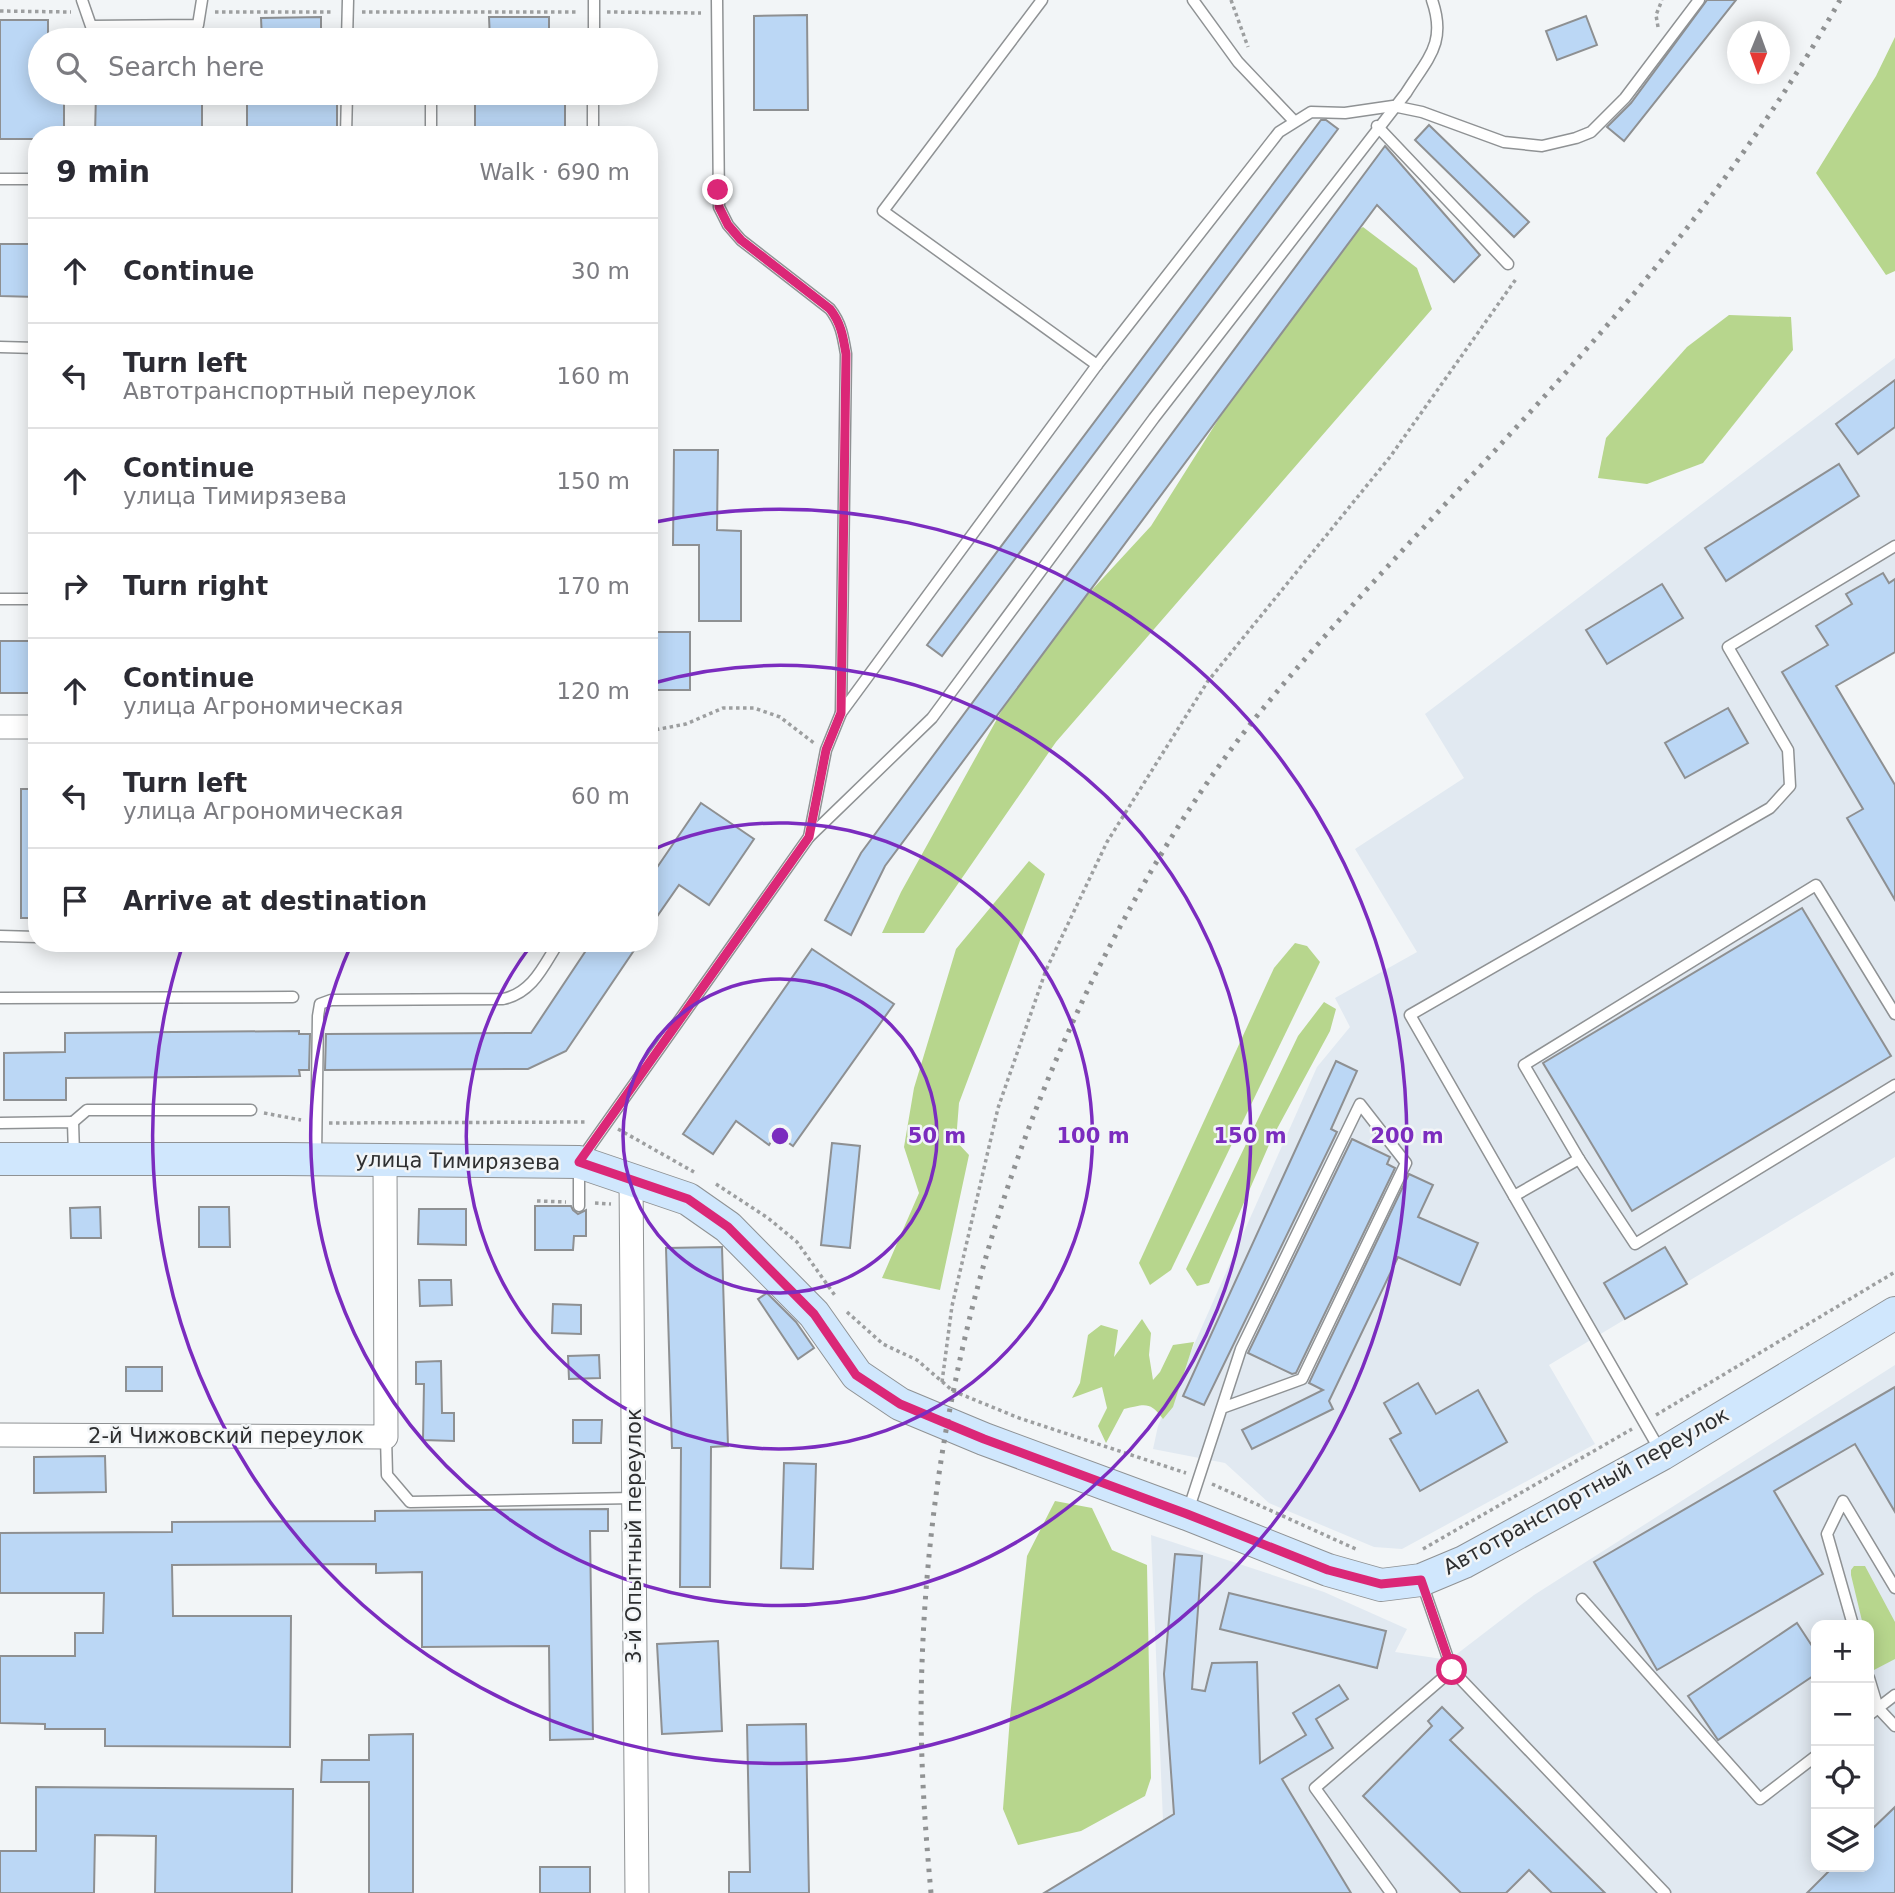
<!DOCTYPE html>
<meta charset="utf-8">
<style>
:root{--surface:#fff;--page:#f2f2f3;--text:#2b2b33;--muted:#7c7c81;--line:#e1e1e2}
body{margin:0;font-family:"DejaVu Sans",sans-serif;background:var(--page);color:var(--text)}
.controls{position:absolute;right:21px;bottom:21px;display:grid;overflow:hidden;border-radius:14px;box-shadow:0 4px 18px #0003}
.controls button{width:63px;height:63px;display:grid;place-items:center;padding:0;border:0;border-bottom:2px solid var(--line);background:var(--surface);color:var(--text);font:35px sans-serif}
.compass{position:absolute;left:1727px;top:21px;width:63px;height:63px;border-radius:50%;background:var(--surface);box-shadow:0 4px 18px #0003;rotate:181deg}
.stop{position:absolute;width:21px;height:21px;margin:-16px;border:5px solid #db2777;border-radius:50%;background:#fff}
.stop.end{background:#db2777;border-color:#fff;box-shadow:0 2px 7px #0008}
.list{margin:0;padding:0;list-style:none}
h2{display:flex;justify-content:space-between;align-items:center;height:91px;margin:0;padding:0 28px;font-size:30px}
h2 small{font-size:23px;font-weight:400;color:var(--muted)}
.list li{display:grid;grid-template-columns:46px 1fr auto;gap:21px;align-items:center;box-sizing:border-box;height:105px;padding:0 28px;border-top:2px solid var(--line)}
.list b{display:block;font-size:26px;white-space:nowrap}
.list p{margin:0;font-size:23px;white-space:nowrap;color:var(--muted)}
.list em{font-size:23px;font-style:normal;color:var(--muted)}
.icon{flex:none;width:38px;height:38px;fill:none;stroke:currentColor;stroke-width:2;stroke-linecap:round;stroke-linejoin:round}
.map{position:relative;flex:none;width:1895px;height:1893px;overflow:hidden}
.search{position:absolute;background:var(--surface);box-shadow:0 4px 18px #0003;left:28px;top:28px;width:630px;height:77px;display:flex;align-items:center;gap:18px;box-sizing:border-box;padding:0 24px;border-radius:38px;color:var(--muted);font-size:26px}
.panel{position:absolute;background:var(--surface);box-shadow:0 4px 18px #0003;left:28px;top:126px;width:630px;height:826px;border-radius:28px}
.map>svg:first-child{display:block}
.built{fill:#e1e9f1;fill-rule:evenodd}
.green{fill:#b7d68d}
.building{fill:#bbd7f5;stroke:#8e9092;stroke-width:2}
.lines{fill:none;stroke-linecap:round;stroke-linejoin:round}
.lane-casing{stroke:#8f9294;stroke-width:13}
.street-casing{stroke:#8f9294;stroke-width:25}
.secondary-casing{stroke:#8f9294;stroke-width:34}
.path{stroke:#9d9fa0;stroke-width:3.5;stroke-dasharray:3.5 3.5;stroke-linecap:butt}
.lane{stroke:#fff;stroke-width:10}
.street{stroke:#fff;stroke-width:23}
.secondary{stroke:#d0e7fd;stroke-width:32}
.rail{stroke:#909293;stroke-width:5;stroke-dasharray:3.5 7;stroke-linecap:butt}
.route{stroke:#db2777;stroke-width:9}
.ring{fill:none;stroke:#7b2cbf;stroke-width:3.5}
.labels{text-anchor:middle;stroke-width:5;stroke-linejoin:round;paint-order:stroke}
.street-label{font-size:21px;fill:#2e2f30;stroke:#f2f5f7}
.centre{fill:#7b2cbf;stroke:#f2f5f7;stroke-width:3.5}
.ring-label{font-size:21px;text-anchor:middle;font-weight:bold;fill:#7b2cbf;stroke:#f2f5f7;stroke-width:5;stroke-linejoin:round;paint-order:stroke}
</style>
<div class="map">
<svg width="1895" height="1893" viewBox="0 0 1895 1893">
<rect width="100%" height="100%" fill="#f2f5f7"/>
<g class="built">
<polygon points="1895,358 1895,652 1836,687 1895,785 1895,1157 1549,1365 1595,1444 1402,1549 1374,1547 1269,1503 1225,1463 1153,1449 1158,1426 1317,1067 1350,1027 1335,998 1417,952 1355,849 1464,778 1425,714"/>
<path d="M1895 1365V1893H1044L1163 1821 1151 1535 1324 1592 1407 1629 1395 1652 1449 1660 1534 1595ZM1816 1625H1869V1867H1816Z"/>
</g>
<g class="green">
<polygon points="1895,37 1895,271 1886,275 1816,173 1876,76"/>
<polygon points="1363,227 1417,268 1432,309 1056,742 924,933 882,933 901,892 1002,710 1043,643 1151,526 1326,249"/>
<polygon points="1729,315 1791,317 1793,350 1703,463 1647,484 1598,478 1606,438 1687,347"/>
<polygon points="1029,861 1045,874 959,1103 956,1141 969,1155 940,1290 882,1278 919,1193 904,1147 914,1088 956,949"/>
<polygon points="1295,943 1307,946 1320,962 1171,1270 1150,1285 1139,1263 1274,968"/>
<polygon points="1324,1002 1336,1009 1330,1031 1272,1138 1209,1283 1197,1286 1186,1269 1298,1036"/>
<path d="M1142 1319 1151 1333 1149 1355 1153 1380 1160 1372 1173 1345 1194 1342 1173 1407 1163 1419C1150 1401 1145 1404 1124 1409L1106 1443 1098 1426 1107 1408 1102 1387 1072 1398 1080 1383 1088 1335 1101 1325 1118 1330 1114 1357Z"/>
<polygon points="1055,1501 1092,1508 1112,1550 1147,1565 1151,1778 1145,1796 1081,1831 1018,1845 1003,1809 1010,1717 1027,1556"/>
<polygon points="1854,1566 1865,1566 1895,1622 1895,1659 1874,1670 1869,1647 1869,1625 1863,1625 1851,1575 1851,1570"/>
</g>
<g class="building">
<polygon points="1707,0 1736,0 1624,141 1607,127 1631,103"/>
<polygon points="807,15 808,110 754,110 754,16"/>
<polygon points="1586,16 1597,45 1557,60 1546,31"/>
<polygon points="321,17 321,40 262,40 261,18"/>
<polygon points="489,17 549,17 549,40 490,40"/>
<polygon points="0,20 48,20 48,40 40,40 40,93 64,93 64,135 37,135 37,139 0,139"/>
<polygon points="96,93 202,93 202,135 95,135"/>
<rect x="247" y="93" width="90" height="42"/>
<rect x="475" y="93" width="90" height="42"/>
<polygon points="1321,120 1326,120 1338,129 942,656 927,645"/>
<polygon points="1429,125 1529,222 1514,237 1415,140"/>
<polygon points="1385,146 1480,255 1454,282 1377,205 885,866 851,935 825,920 861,853"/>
<polygon points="0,244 37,244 36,297 0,296"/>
<polygon points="1895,380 1895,427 1858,454 1836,424"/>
<polygon points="674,450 718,450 717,530 741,531 741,621 699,621 699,545 673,545"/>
<polygon points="1839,464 1859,496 1726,581 1705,548"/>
<polygon points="1883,573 1889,583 1895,579 1895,652 1836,686 1895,785 1895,900 1847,818 1863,809 1782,672 1828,645 1816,626 1852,604 1846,594"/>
<polygon points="1662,584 1683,618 1607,664 1586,630"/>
<rect x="649" y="632" width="41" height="58"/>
<rect x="0" y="641" width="37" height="52"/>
<polygon points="1728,708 1748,743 1685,778 1665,743"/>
<rect x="21" y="789" width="16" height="129"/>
<polygon points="701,803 754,839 709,905 679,885 649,928 649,865 656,869"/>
<polygon points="1802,908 1891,1056 1632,1211 1543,1063"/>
<polygon points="591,943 639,943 566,1051 528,1069 325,1070 326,1034 531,1033"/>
<polygon points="812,949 894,1004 793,1146 776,1134 769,1145 736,1121 713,1154 683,1134"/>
<polygon points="299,1031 299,1034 310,1034 309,1070 299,1070 300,1076 66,1078 66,1100 4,1100 4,1053 65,1052 65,1033"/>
<polygon points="1336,1061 1357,1071 1331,1129 1337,1132 1204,1405 1183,1396"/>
<polygon points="1352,1139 1390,1157 1387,1164 1395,1168 1296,1373 1292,1374 1248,1353"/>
<polygon points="832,1143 860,1146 850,1248 821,1245"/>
<polygon points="1409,1174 1433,1185 1418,1217 1478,1243 1460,1285 1398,1257 1329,1401 1333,1409 1252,1449 1242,1430 1323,1390 1309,1383"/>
<polygon points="535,1206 571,1206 573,1210 578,1214 586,1210 586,1236 574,1236 573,1250 535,1250"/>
<polygon points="100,1207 101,1238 71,1238 70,1208"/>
<polygon points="199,1207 229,1207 230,1247 199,1247"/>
<polygon points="419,1209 466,1209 466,1245 418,1244"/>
<polygon points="722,1247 728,1446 711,1447 710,1587 680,1587 681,1448 672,1448 666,1248"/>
<polygon points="1665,1247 1687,1284 1625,1319 1604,1283"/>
<polygon points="419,1280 451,1280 452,1305 420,1306"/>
<polygon points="767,1293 796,1322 814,1348 798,1359 758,1299"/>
<polygon points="553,1304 581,1305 581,1334 552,1333"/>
<polygon points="599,1355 600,1378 569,1379 568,1356"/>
<polygon points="441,1361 442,1413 454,1413 454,1441 423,1440 424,1384 416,1384 416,1362"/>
<rect x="126" y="1367" width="36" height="24"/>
<polygon points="1418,1383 1436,1414 1478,1390 1507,1442 1420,1491 1390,1439 1401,1433 1384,1403"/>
<polygon points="1895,1387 1895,1512 1855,1444 1774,1491 1823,1574 1657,1670 1594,1562"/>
<polygon points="573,1420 602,1420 601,1443 573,1443"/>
<polygon points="105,1456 106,1492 34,1493 34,1457"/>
<polygon points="784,1463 816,1464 813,1569 781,1568"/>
<polygon points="608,1509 608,1531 590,1531 593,1739 550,1740 549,1646 422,1647 422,1572 376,1573 376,1564 172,1565 173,1616 291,1616 290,1747 105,1746 105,1729 45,1729 45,1724 0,1723 0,1656 75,1656 75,1633 103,1633 104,1593 0,1593 0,1533 172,1532 172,1522 375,1521 375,1511"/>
<polygon points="1175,1554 1202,1556 1192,1689 1205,1691 1212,1663 1257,1662 1260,1763 1306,1735 1293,1713 1339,1685 1348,1699 1316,1719 1333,1748 1282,1779 1351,1893 1044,1893 1174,1814 1164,1674"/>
<polygon points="1229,1593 1386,1631 1377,1668 1220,1629"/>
<polygon points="1797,1623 1816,1652 1816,1674 1718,1740 1688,1696"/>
<polygon points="718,1641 722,1731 662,1734 657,1644"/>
<polygon points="1442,1707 1463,1728 1450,1740 1605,1893 1552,1893 1529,1870 1506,1893 1461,1893 1363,1796 1432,1726 1428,1721"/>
<polygon points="806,1724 809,1893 729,1893 729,1872 750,1872 747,1725"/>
<polygon points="413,1734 413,1893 369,1893 369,1782 321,1782 322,1760 369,1760 369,1735"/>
<polygon points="36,1787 293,1789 292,1893 155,1893 156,1836 95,1835 94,1893 0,1893 0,1851 36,1851"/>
<polygon points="1895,1807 1895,1893 1807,1893 1833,1867 1869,1867 1869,1832"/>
<rect x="540" y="1867" width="50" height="26"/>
</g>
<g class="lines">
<g class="lane-casing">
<g id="lane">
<polyline points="82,0 91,26 198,25 202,0"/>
<path d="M717 0 719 207 728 225 741 240 830 309C841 323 843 336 846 354L841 713"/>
<polyline points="1042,0 883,211 1097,365"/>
<polyline points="1193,0 1238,62 1294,121"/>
<polyline points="430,38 430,40"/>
<polyline points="347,40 348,0"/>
<polyline points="594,40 594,0"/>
<polyline points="431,93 431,135"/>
<polyline points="1377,126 1508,264"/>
<polyline points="346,135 347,93"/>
<polyline points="593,135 593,93"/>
<polyline points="0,179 37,179"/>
<polyline points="0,347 37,348"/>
<polyline points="0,599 37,599"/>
<polyline points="809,837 826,750 841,713 1097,365 1279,132 1311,112 1345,113 1393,106 1422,112 1504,142 1542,146 1576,138 1591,132 1625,98 1699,0"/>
<polyline points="0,936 37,937"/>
<polyline points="0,998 293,997"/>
<polyline points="1895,1014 1816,885 1524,1065 1579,1159 1635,1244 1895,1085"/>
<polyline points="73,1122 87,1110 251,1110"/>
<polyline points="0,1123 73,1122 74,1155"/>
<path d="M316 1156 318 1016 320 1004 331 1000 503 999C532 993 543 967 558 943"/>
<polyline points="1514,1196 1579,1159"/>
<path d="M579 1206V1162L809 837 932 718 1154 418 1406 93C1428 58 1447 43 1432 0"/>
<polyline points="386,1437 387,1475 410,1502 634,1498"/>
<polyline points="1661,1452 1410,1015 1770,808 1790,786 1788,750 1728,647 1895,546"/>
<polyline points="1188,1511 1241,1349 1360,1104 1406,1163 1302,1379 1222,1408"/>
<polyline points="1422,1583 1452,1670 1665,1893"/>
<polyline points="1582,1599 1760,1799 1816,1756"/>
<polyline points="1853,1625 1827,1534 1843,1501 1895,1588"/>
<polyline points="1869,1678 1878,1708 1895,1726"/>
<polyline points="1869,1715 1895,1695"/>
<polyline points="1391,1893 1315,1788 1452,1670"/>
</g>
</g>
<g class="street-casing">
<g id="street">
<polyline points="0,727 37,727"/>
<polyline points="631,1179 637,1893"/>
<polyline points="0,1435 386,1437 385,1160"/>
</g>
</g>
<g class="secondary-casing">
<polyline id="secondary" points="0,1159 284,1159 579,1162 688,1199 728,1227 814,1314 857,1375 900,1404 984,1439 1187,1514 1328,1570 1381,1585 1421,1580 1464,1562 1662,1454 1895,1313"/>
</g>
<g class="path">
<polyline points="1231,0 1248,47"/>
<polyline points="0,11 71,12"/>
<polyline points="215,12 333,12"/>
<polyline points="362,12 578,12"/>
<polyline points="607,12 701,13"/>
<polyline points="1658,27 1656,15 1662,0"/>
<polyline points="649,731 686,724 723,708 754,708 780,717 814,743"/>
<polyline points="264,1113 301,1120"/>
<polyline points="329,1123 588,1122"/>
<polyline points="618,1129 694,1172"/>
<polyline points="716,1184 768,1218 797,1242 836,1297"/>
<polyline points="537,1201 566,1202"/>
<polyline points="595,1203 611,1204"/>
<polyline points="847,1312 883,1344 917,1360 953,1391 1019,1418 1186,1473"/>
<polyline points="942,1382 952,1306 998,1108 1046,970 1107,842 1208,681 1390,457 1516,279"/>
<polyline points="1656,1415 1895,1272"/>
<polyline points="1212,1484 1358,1550"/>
<polyline points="1423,1549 1632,1429"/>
</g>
<use href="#lane" class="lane"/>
<use href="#street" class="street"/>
<use href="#secondary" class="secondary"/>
<path class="rail" d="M931 1893C924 1817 919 1740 922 1664 930 1423 988 1195 1093 979 1140 885 1194 793 1261 711 1363 587 1477 474 1583 353 1679 244 1769 127 1840 0"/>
</g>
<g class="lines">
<path class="route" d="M718 190 719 207 728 225 741 240 830 309C841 323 843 336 846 354L841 713 826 750 809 837 579 1162 688 1199 728 1227 814 1314 856 1375 900 1404 984 1439 1187 1514 1328 1570 1381 1584 1421 1580 1452 1670"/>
</g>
<g class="ring">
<circle cx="780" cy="1136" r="157"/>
<path d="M650 851A313 313 0 1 1 533 943"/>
<path d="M650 684A470 470 0 1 1 351 945"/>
<path d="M650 523A627 627 0 1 1 182 947"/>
</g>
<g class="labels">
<g class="street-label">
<text transform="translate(458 1161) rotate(1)" y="7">улица Тимирязева</text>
<text x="226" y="1443">2-й Чижовский переулок</text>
<text transform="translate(1586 1491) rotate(-29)" y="7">Автотранспортный переулок</text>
<text transform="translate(634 1536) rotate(-90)" y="7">3-й Опытный переулок</text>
</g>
</g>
<circle cx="780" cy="1136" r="10" class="centre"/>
<g class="ring-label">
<text x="937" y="1143">50 m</text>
<text x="1093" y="1143">100 m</text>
<text x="1250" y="1143">150 m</text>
<text x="1407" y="1143">200 m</text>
</g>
</svg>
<div class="controls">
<button>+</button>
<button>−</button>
<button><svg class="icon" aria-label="locate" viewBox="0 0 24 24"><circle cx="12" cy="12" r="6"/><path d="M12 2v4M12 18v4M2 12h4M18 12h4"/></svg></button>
<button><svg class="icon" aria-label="layers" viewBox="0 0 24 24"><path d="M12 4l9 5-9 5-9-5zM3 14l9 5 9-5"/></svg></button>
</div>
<svg class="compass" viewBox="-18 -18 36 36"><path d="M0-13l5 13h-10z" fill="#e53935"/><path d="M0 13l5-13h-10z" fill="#7c7c81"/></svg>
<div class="stop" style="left:1452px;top:1670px"></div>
<div class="stop end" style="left:718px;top:190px"></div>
<div class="search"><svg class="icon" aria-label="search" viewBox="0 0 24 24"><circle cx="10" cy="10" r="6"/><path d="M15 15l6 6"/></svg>Search here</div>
<section class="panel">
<h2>9 min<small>Walk · 690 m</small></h2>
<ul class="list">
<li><svg class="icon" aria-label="ahead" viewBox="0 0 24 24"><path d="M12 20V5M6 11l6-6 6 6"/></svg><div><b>Continue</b></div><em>30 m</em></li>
<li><svg class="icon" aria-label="left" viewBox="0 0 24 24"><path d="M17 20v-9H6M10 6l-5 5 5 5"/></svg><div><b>Turn left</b><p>Автотранспортный переулок</p></div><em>160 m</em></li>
<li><svg class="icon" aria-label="ahead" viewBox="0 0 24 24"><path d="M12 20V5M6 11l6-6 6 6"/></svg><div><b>Continue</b><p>улица Тимирязева</p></div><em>150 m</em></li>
<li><svg class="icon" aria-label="right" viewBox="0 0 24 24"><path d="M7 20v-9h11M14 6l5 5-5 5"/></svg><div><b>Turn right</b></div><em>170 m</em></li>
<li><svg class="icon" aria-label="ahead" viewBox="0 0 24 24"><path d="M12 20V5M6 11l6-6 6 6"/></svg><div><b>Continue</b><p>улица Агрономическая</p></div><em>120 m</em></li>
<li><svg class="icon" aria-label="left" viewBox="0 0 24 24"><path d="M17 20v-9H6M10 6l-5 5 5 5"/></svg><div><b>Turn left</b><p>улица Агрономическая</p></div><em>60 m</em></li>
<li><svg class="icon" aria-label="arrive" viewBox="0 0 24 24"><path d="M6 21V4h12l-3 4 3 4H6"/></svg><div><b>Arrive at destination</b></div></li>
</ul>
</section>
</div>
